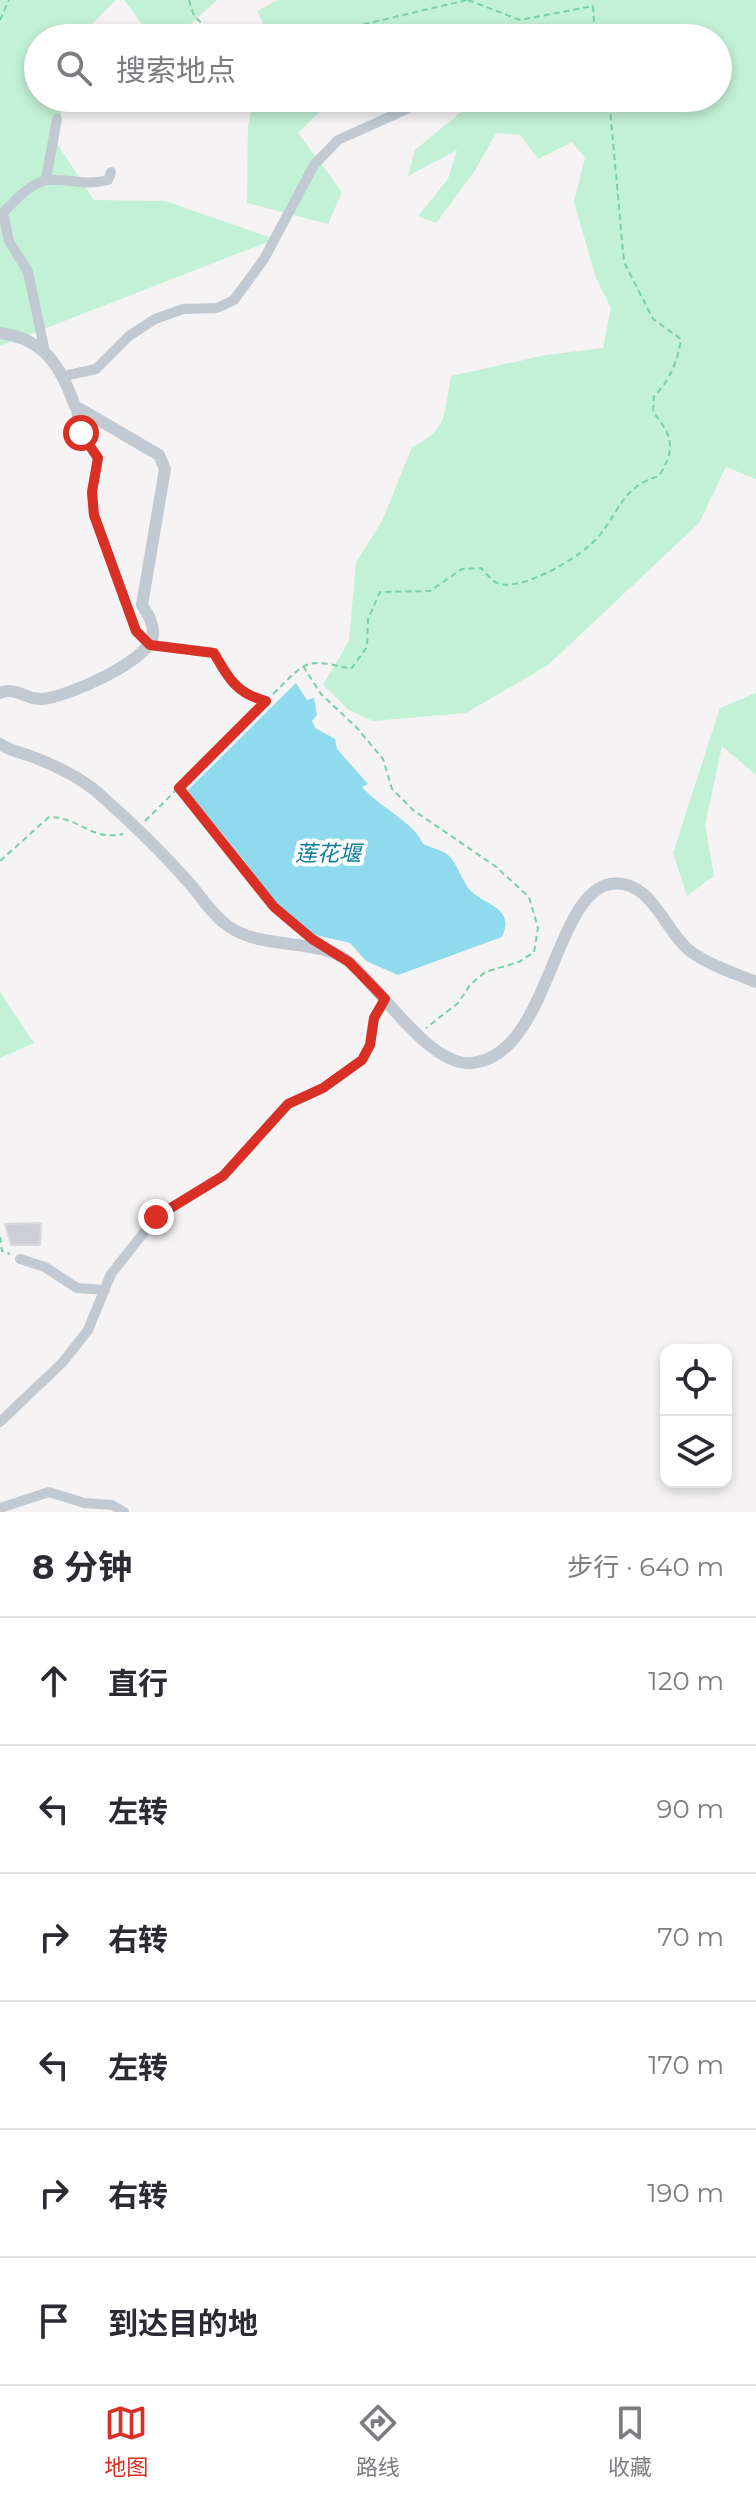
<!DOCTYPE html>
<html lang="zh">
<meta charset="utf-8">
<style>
:root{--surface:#fff;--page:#f2f2f3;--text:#2b2b33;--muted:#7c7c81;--line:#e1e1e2;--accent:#d93025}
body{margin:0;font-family:Montserrat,"Noto Sans SC",sans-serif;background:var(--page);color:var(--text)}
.controls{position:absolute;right:24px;bottom:24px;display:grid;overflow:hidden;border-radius:16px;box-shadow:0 4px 12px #0003}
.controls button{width:72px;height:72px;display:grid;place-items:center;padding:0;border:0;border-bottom:2px solid var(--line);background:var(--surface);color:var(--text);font:40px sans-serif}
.stop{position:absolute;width:24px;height:24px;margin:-18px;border:6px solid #d93025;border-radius:50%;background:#fff}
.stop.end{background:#d93025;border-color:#fff;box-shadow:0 2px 8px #0008}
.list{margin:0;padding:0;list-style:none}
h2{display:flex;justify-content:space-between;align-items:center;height:104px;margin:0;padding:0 32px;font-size:34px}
h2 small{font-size:26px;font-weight:400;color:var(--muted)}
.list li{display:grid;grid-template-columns:52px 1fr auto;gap:24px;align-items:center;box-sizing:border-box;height:128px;padding:0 32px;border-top:2px solid var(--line)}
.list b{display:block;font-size:30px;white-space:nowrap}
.list em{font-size:26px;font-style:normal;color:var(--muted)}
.icon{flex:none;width:44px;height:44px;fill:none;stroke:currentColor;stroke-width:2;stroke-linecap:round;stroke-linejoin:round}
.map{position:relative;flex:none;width:756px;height:1512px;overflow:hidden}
.search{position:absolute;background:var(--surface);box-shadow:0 4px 12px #0003;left:24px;right:24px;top:24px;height:88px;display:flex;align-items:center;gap:20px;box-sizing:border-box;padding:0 28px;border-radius:44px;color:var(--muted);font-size:30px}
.sheet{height:872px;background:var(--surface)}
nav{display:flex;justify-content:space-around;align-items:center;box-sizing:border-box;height:112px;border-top:2px solid var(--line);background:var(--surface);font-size:22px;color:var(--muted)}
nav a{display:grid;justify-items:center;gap:4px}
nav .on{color:var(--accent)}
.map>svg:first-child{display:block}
.green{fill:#c3f1d5}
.water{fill:#90daee}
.building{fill:#cdcfd5;stroke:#d7d9de;stroke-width:2}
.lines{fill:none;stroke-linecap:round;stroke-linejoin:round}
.path{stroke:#7ad0a6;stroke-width:2;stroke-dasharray:6 4;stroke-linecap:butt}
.minor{stroke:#c1cad2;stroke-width:10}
.tertiary{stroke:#c1cad2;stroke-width:12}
.route{stroke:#d93025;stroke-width:10}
.labels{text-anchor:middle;stroke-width:8;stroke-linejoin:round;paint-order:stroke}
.water-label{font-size:22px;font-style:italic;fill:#0c7c9b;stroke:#fff}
</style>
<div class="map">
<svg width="756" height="1512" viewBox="0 0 756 1512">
<rect width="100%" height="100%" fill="#f5f3f3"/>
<g class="green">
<polygon points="0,0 116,0 78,38 38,38 38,98 64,98 56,142 94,200 165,201 275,239 0,346"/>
<polygon points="124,0 217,0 175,38 153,38"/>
<path d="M278 0H756V479L726 467 699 523 632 586 548 665 466 713 373 721 349 710 323 685 349 641 356 562 382 521 412 447C449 430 444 412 451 376L546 355 603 348 611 308 596 278 574 202 585 158 572 142 538 159 520 135 496 133 474 172 436 223 418 216 448 179 457 150 408 176 415 150 478 98H718V38H482L457 27 397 38H266L267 31 257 11Z"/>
<polygon points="254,98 334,98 298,133 342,192 328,224 247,203 248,127"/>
<polygon points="756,693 756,775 722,746 705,825 714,876 687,896 673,853 720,708"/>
<polygon points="0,992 34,1043 0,1058"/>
</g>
<path class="water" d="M296 683 307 700 314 698 317 715 312 721 315 728 335 739 337 749 368 784 362 787C378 806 415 823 423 844 430 847 441 850 447 854 458 863 461 881 471 891 487 906 515 908 502 937L398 975 366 961 350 943 311 934 269 898 245 861 187 791Z"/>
<polygon class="building" points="41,1223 40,1245 11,1245 5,1224"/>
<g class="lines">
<g class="path">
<polyline points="189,0 194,16 217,38"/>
<polyline points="468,0 520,20 593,6 595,38"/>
<polyline points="0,20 9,0"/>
<polyline points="305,38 467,0"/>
<polyline points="303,666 321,694 357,728 383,759 392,789 413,810 495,866 529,897 538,928 534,952 519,962 485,972 470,985 458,1003 426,1028"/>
<path d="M273 694C306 662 304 657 351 669L367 647 368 619 380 592 430 591 462 569 481 568C487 574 492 582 500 584 525 590 583 556 599 536 621 509 622 487 659 476 676 449 673 436 653 412L654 396C670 381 678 360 681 339L653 319 624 262 610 109 604 98"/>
<polyline points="179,789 274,907 307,934"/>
<polyline points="145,821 257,710"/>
<path d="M0 861 49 817C82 818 90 841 123 834"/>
<polyline points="0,1237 2,1251 10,1254"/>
</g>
<g class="minor">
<polyline points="46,179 57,119"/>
<path d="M45 352 28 272 9 241 3 213C14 201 33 180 50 180 71 179 87 186 108 180L111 172"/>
<polyline points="64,376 96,369 129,336 155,319 183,309 217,308 234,300 264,259 314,165 338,140 407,109"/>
<path d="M75 406 81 433 98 458 92 492 94 515 136 631 150 645 214 653C228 678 237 694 266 701"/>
<polyline points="20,1259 45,1267 77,1288 105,1290"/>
<polyline points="0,1422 63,1362 88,1330 111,1274 156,1217 223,1176 288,1104 323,1088 362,1060 370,1045 374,1018 385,999"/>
<polyline points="0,1508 49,1492 84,1503 112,1505 124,1512"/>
</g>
<g class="tertiary">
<path d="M0 333C45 339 61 367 75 406L159 455 165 469 142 605C148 614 154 624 153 635 150 661 67 697 42 699 26 700 16 686 0 693"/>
<path d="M0 744C9 750 18 752 28 755 52 764 77 775 97 792 129 820 164 854 192 886 203 900 213 915 228 926 263 951 319 937 349 962 380 987 429 1067 472 1063 549 1056 553 895 610 884 651 877 665 932 690 951 709 965 734 973 756 982"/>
</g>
</g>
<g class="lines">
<path class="route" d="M81 433 98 458 92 492 94 515 136 631 150 645 214 653C228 678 237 694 266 701L179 788 274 907 312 939 349 962 385 999 374 1018 370 1045 362 1060 323 1088 288 1104 223 1176 156 1217"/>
</g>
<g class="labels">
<g class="water-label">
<text x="328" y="861">莲花堰</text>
</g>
</g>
</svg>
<div class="controls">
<button><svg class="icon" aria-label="locate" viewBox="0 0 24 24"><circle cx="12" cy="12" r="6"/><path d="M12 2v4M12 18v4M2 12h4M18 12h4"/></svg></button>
<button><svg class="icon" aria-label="layers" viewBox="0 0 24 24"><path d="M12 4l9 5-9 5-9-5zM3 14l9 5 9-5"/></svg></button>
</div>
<div class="stop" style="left:81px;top:433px"></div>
<div class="stop end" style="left:156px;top:1217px"></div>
<div class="search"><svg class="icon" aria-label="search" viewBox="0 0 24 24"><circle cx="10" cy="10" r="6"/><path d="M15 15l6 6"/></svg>搜索地点</div>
</div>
<section class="sheet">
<h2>8 分钟<small>步行 · 640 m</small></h2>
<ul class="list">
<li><svg class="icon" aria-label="ahead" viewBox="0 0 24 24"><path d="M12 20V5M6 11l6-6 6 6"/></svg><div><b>直行</b></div><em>120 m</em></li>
<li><svg class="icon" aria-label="left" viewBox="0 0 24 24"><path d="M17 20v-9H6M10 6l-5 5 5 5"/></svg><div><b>左转</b></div><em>90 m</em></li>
<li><svg class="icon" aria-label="right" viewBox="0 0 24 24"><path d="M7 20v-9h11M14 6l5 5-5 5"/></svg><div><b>右转</b></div><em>70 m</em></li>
<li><svg class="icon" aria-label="left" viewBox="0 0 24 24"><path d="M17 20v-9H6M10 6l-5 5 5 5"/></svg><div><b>左转</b></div><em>170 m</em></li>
<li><svg class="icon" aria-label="right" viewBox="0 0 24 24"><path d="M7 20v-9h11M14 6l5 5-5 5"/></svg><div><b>右转</b></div><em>190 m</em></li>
<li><svg class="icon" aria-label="arrive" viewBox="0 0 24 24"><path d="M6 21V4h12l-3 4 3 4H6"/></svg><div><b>到达目的地</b></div></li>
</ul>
</section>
<nav>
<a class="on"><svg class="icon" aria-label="map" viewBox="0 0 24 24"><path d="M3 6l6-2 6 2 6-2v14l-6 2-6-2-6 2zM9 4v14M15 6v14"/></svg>地图</a>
<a><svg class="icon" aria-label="directions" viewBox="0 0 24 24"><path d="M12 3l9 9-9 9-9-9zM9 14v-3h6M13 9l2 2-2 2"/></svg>路线</a>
<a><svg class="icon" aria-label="saved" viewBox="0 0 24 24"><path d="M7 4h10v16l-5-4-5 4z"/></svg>收藏</a>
</nav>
